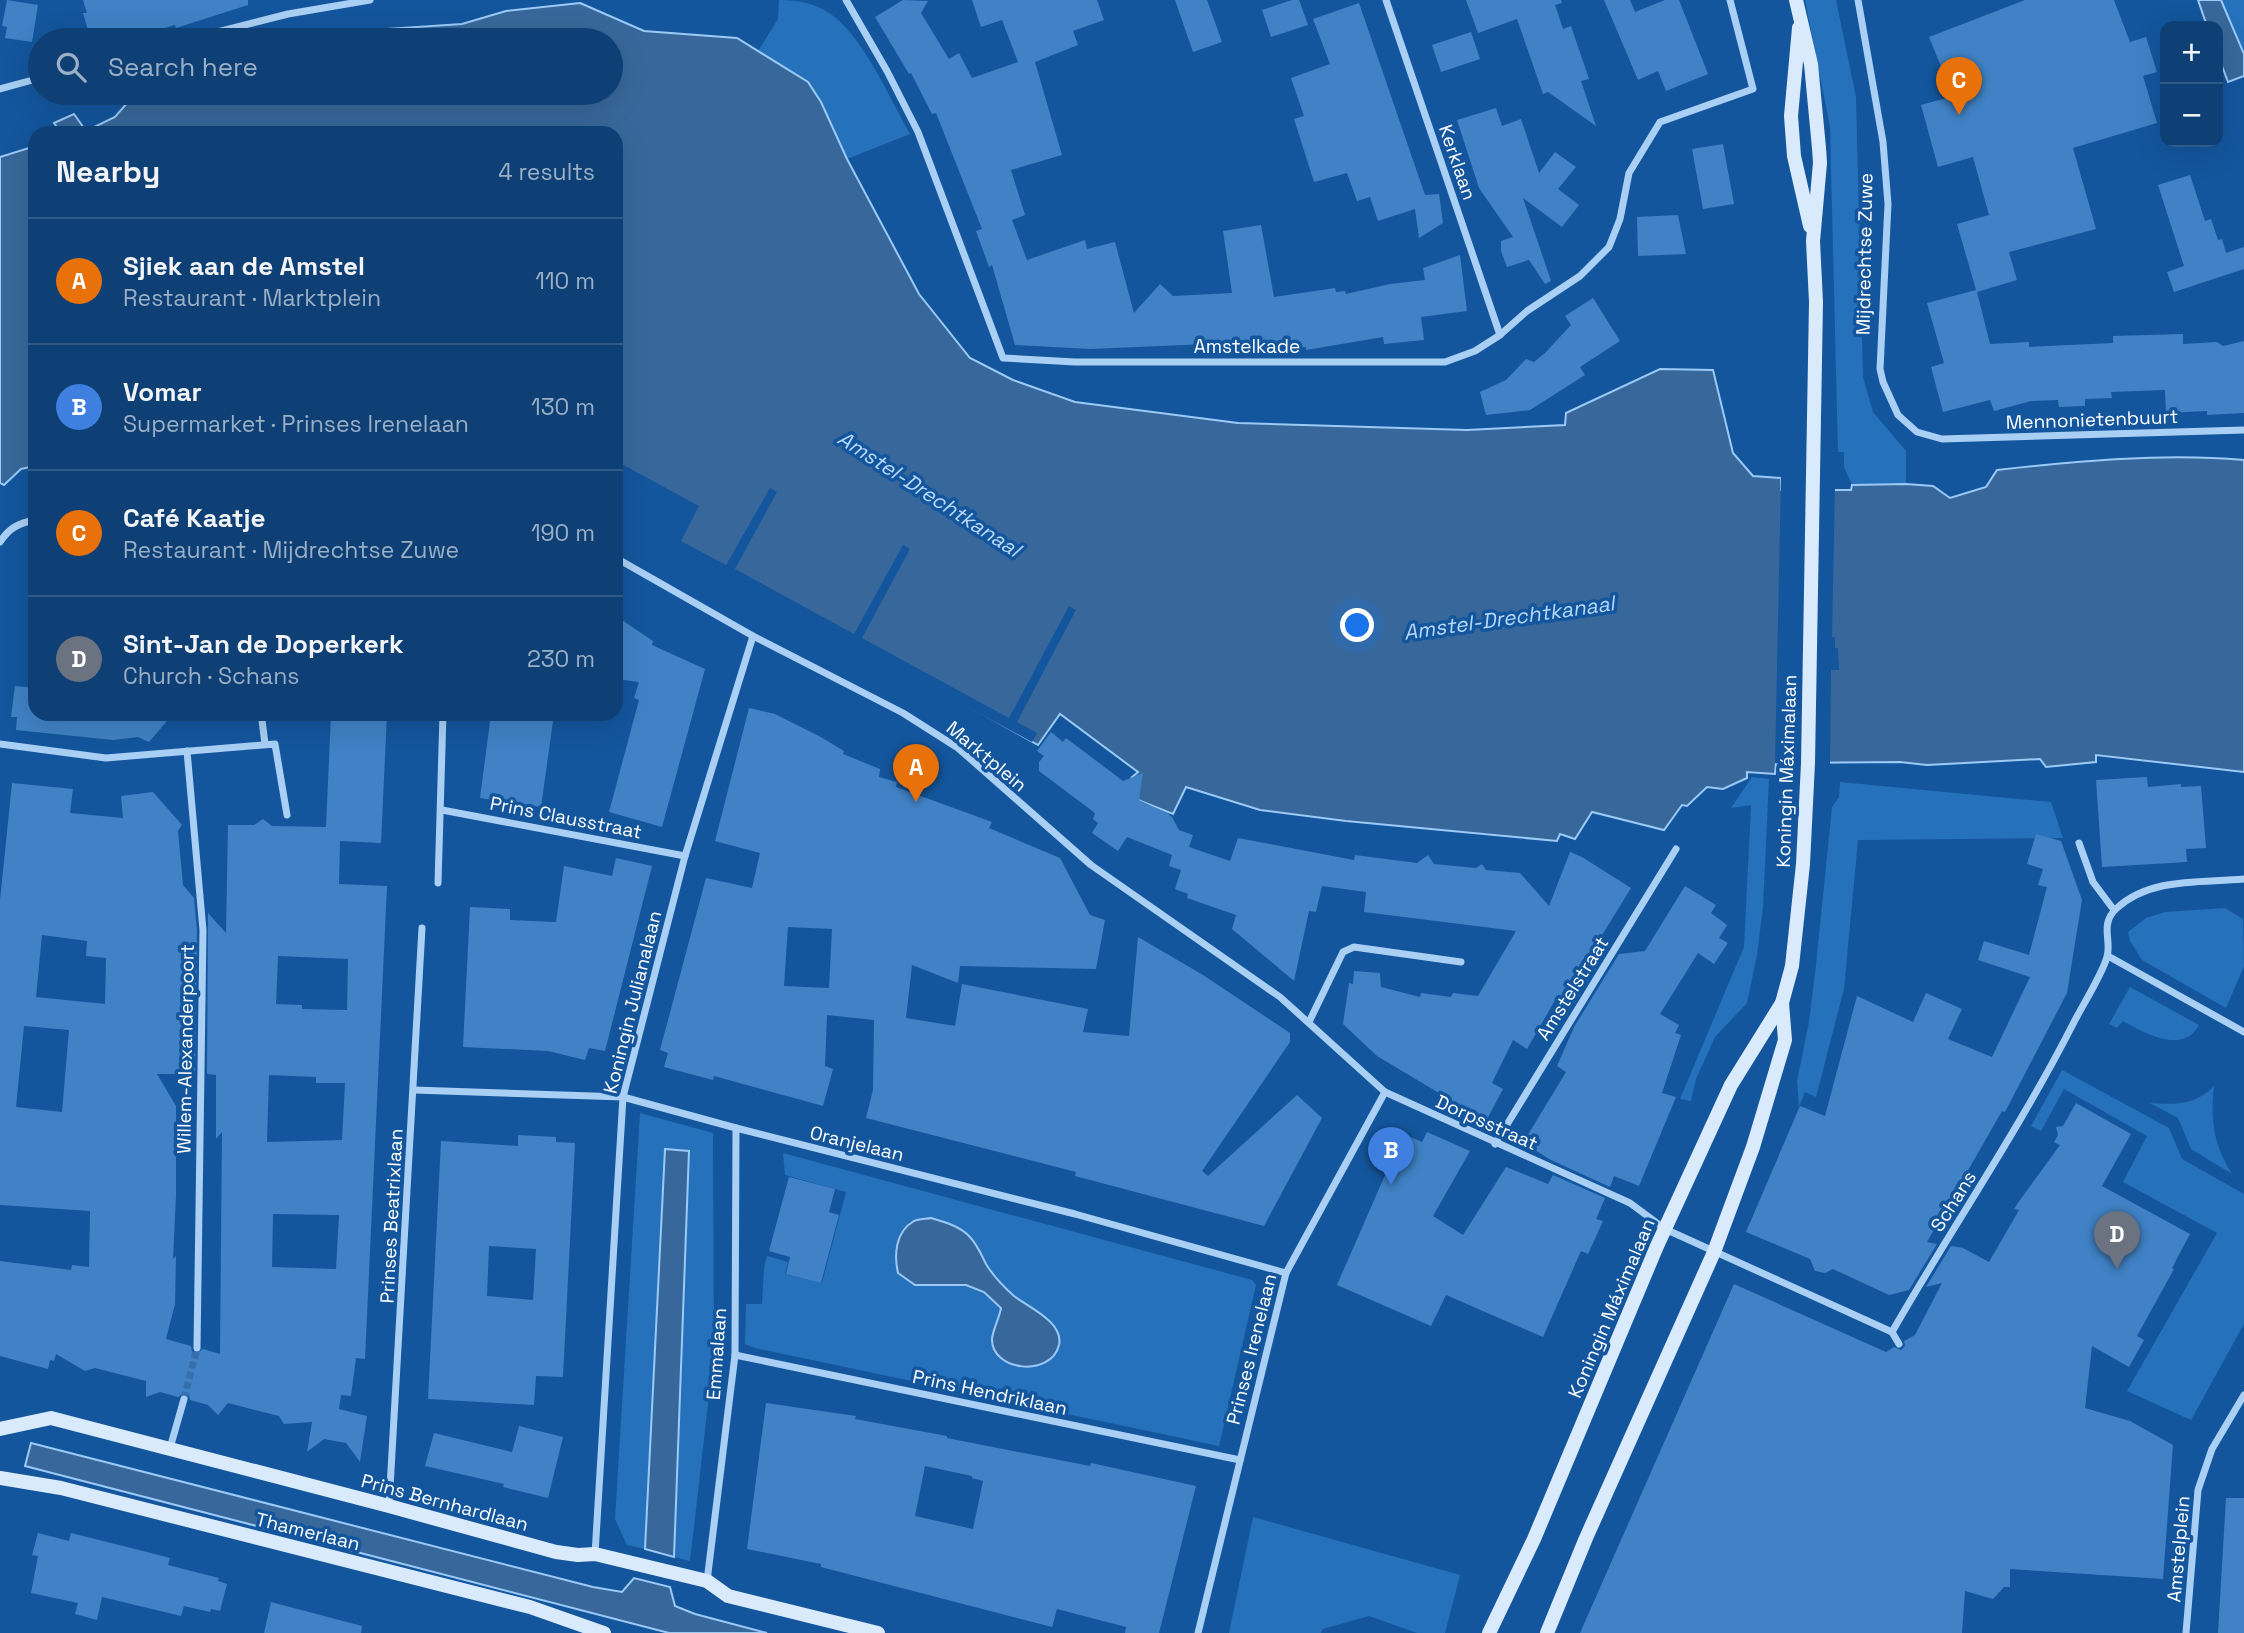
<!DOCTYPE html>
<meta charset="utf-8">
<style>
:root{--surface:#0e4076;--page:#1c4b7e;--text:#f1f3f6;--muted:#9bafc5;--line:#2e5988;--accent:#95b2f1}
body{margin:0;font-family:"Space Grotesk",sans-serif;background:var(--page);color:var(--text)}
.controls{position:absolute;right:21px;top:21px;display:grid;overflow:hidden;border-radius:14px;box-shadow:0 7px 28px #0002}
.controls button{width:63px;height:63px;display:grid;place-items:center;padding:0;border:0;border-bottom:2px solid var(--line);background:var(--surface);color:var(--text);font:35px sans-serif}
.you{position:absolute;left:1358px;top:626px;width:24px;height:24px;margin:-18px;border:5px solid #fff;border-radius:50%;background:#1a73e8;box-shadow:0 0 0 10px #1a73e833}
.badge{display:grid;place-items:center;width:46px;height:46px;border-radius:50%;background:var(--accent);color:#fff;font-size:23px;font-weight:700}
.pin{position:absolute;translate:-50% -58px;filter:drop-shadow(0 2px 4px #0008)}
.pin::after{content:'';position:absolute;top:37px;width:24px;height:21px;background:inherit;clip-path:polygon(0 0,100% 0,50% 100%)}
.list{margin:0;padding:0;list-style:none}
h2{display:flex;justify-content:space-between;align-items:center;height:91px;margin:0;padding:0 28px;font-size:30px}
h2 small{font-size:23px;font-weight:400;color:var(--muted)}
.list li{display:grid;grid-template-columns:46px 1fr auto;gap:21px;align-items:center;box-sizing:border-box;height:126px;padding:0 28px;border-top:2px solid var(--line)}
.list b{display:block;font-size:26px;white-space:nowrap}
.list p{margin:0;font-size:23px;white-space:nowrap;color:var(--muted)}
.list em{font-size:23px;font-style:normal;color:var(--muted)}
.icon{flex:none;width:38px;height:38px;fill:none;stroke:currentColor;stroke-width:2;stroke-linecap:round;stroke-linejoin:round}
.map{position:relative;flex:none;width:2244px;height:1633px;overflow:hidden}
.search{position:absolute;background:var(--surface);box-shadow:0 7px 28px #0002;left:28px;top:28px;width:595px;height:77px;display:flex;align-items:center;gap:18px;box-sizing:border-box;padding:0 24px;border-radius:38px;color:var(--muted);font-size:26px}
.panel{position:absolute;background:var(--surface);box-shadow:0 7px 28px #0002;left:28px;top:126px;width:595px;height:595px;border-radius:21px}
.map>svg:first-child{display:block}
.green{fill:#2671bb;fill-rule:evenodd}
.water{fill:#38689b;stroke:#9bcaf7;stroke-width:2}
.pier{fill:#13569d}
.building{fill:#4082c5;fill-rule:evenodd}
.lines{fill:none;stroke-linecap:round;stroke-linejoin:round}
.street-tunnel{stroke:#366fac;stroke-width:7;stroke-dasharray:7 3.5;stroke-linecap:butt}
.street{stroke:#a9cff4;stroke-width:7}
.secondary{stroke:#d9eafd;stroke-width:14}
.labels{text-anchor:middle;stroke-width:7;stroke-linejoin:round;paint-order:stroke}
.street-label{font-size:19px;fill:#fff;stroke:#13569d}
.water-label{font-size:21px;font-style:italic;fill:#b6d8fa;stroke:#13569d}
</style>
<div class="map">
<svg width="2244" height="1633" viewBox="0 0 2244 1633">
<rect width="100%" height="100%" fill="#13569d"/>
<g class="green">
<path d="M779 0C799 0 820 4 836 18 867 45 889 97 910 134L847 159 821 102 808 82 758 51 778 19Z"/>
<polygon points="1805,0 1836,0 1856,97 1863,377 1873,412 1906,451 1906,484 1852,485 1844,467 1844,452 1838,452 1830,127"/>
<polygon points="2221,0 2244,0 2244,54"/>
<polygon points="1752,777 1769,779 1763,907 1757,955 1747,1003 1715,1037 1696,1079 1691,1101 1680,1099 1744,947 1751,805 1731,808"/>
<polygon points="1840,782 2051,802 2063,838 1858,840 1844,989 1816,1097 1805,1092 1799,1107 1797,1081 1809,1022 1816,965 1832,807 1839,797"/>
<polygon points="2225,908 2243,919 2244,966 2226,1008 2142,960 2130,941 2128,932 2146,918 2165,912"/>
<path d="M2130 987 2199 1025C2183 1055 2144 1033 2123 1021L2117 1028 2109 1024Z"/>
<polygon points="2062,1070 2169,1128 2182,1159 2244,1194 2244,1324 2191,1420 2127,1391 2217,1233 2123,1182 2147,1136 2064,1089 2041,1131 2031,1126"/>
<path d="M2214 1086C2210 1120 2214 1145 2232 1174L2191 1149 2178 1118 2150 1103C2175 1105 2196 1105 2214 1086Z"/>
<polygon points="640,1113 713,1133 714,1352 690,1561 674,1557 688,1151 665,1149 645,1549 627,1545 615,1519"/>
<path d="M783 1153 1252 1280 1256 1285 1219 1446 755 1348 745 1344 746 1304H762L764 1268 767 1256 788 1262 785 1274 822 1283 846 1192 785 1175ZM980 1251C990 1272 1006 1290 1025 1303L1012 1364C982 1343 994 1339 1001 1308 983 1290 975 1285 949 1285Z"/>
<polygon points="1253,1517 1460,1575 1445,1633 1417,1633 1369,1616 1323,1629 1321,1633 1229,1633"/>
</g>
<g class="water">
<polygon points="2198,0 2221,0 2244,54 2244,76 2228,82 2218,55 2218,26 2207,26"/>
<path d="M580 3 644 31 737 38 808 82 821 102 847 159 919 294 970 358 1013 380 1075 402 1238 423 1467 430 1565 425 1566 413 1660 369 1713 370 1733 453 1753 476 1781 478V490H1851L1852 485 1906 484 1933 486 1950 498 1986 487 1997 470C2078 461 2162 453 2244 460V772L2096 755V762L2046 767 2040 759 1927 765 1900 762 1776 763 1775 774 1747 772V778L1723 789 1707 787 1687 806 1682 805 1664 830 1592 812 1575 839 1560 834 1557 841 1346 821 1260 810 1186 787 1173 814 1133 798 1138 779 1132 777 1138 772 1060 714 1038 745 895 665 669 544 684 511 616 474V133H61L54 123 74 114 86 131 115 117 135 94 140 93H611V40H290L326 33 462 24 506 11Z"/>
<polygon points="35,146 35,466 21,469 4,485 0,483 0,157"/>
<polygon points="665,1149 689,1151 674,1557 645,1549"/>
<path d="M931 1218C945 1222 959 1226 969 1236 977 1244 981 1254 986 1264 992 1274 1005 1288 1014 1296 1028 1307 1064 1322 1059 1345 1051 1378 991 1371 992 1339 993 1329 999 1319 1001 1308L984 1292 966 1285H915L898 1273C894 1255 895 1232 914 1221 918 1219 926 1219 931 1218Z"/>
<polygon points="31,1443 593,1587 622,1592 634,1578 670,1587 675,1606 695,1614 767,1633 669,1633 25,1466"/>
</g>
<g class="pier">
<polygon points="616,461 699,506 681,541 726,565 770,488 777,492 735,569 854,634 903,545 910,549 862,638 1009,718 1069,606 1076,610 1017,722 1037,733 1032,742 665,544 680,512 616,478"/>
<polygon points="1781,474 1784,477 1784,486 1835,486 1832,637 1835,638 1835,648 1838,648 1839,670 1831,670 1830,764 1784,765 1775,763"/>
</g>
<g class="building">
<polygon points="7,0 38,5 32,42 5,38 7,27 2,26"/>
<polygon points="83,0 248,0 248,5 176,28 175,25 123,40 91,40 83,13 87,13"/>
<polygon points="903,0 928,1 921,13 949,59 959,53 972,78 1018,62 1002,20 981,27 972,0 1097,0 1104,20 1073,31 1078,45 1035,62 1062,155 1011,170 1025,215 1012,220 1027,260 1085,240 1087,249 1115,242 1134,313 1160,284 1173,296 1232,293 1223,231 1261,225 1274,297 1335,288 1336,292 1345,291 1346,294 1390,284 1425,280 1423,268 1460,255 1467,311 1421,317 1424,340 1384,344 1383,337 1306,350 1306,347 1275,351 1231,351 1231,343 1090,349 1015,345 992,265 989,267 976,231 982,229 936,113 932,114 911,73 909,74 875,17"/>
<polygon points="1175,0 1207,0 1222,42 1193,52"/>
<polygon points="1292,0 1299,0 1308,25 1271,37 1262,10"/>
<polygon points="1466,0 1561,0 1562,3 1555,5 1563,29 1571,26 1589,79 1581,81 1596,126 1548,92 1543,94 1517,19 1478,33"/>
<polygon points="1604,0 1630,0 1635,12 1665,0 1679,0 1708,74 1666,91 1658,71 1638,80"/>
<polygon points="2025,0 2114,0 2130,42 2146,37 2157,72 2143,76 2157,123 2073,148 2096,229 2009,252 2017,280 1977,292 1990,344 2029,342 2029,347 2113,343 2113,336 2183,334 2183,344 2217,342 2223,346 2244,341 2244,413 2207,415 2207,411 2166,413 2165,390 2111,392 2112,398 2085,399 2085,406 2059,407 2058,400 2031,401 1994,411 1990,400 1943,412 1931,367 1944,363 1927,303 1976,290 1957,224 1989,215 1973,157 1938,167 1921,105 1953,96 1929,37"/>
<polygon points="1359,3 1425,195 1439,194 1443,223 1419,238 1415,209 1378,221 1370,197 1357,201 1347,173 1314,182 1294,119 1304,116 1291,78 1330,64 1313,19"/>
<polygon points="1471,32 1480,59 1441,72 1432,45"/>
<polygon points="1496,108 1502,126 1521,119 1539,173 1555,152 1576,167 1558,189 1579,205 1562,227 1523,198 1551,281 1545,284 1529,260 1507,267 1501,251 1501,241 1513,237 1479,188 1457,120"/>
<polygon points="1723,144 1734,204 1703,209 1692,149"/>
<polygon points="2190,175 2205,221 2211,219 2218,240 2222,239 2226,253 2244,247 2244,269 2174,292 2167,272 2184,266 2158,185"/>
<polygon points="1678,215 1686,254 1638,256 1637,217"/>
<polygon points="1593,298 1620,341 1580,367 1585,375 1530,410 1486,415 1480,392 1506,380 1526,359 1534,362 1545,353 1571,325 1565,316"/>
<polygon points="616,616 653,641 652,645 705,669 662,827 609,812 639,700 634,698 639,682 616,679"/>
<polygon points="15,686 35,688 35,714 173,714 149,742 138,737 113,740 16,730 17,717 11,717"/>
<path d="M749 708 775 714 819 736 844 751 843 754 880 769 879 777 897 782 896 787 992 822 989 828 1060 858 1090 915 1105 920 1096 969 960 966 958 983 912 965 906 1018 955 1026 962 984 1088 1009 1083 1032 1129 1036 1138 937 1203 975 1290 1033V1042L1202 1171 1208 1176 1297 1095 1322 1118 1264 1226 1075 1176 1076 1172 866 1118 873 1090 874 1020 827 1015 825 1066 833 1069 823 1106 714 1076 713 1080 664 1067 668 1053 660 1050 706 878 752 888 760 853 715 841ZM788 927 832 929 829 988 784 986Z"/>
<path d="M331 714H387L381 843 340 841 339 884 387 886 365 1359 356 1358 351 1396 341 1395 339 1409 367 1416 360 1462 346 1443 324 1439 307 1452 312 1422 284 1424 279 1416 228 1403 218 1415 208 1405 190 1400 189 1395 185 1393 178 1397 160 1392 146 1397V1381L95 1368 85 1371 56 1354 54 1361 50 1360 48 1369 0 1356V1261L71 1270 72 1265 89 1267 90 1211 0 1205V900L12 783 73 789 70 813 123 818 121 796 153 792 182 825 178 831 183 885 194 898 197 930 195 1074H157L176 1106V1196L173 1259 176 1256 175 1304 166 1339 191 1346 192 1352 196 1354 203 1349 220 1354 222 1132 216 1139V1075L207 1074 208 913 226 933 228 825H254L263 819 272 826 326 827ZM42 935 87 941 86 956 106 958 105 1004 36 997ZM278 956 348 959 347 1010 302 1009V1005L276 1004ZM24 1026 69 1030 62 1112 16 1107ZM269 1075 316 1077V1083H345L342 1140 267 1142ZM273 1214 339 1215 336 1269 272 1267Z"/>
<polygon points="491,714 554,714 541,807 480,798"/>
<polygon points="1051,732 1063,742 1066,738 1123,781 1143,773 1139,800 1167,813 1172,817 1179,830 1193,835 1189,847 1230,861 1238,838 1354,860 1355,855 1417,863 1428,855 1434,864 1476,868 1482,864 1486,870 1520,873 1549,906 1570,852 1582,857 1631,888 1588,958 1603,956 1574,1004 1558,995 1527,1049 1513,1040 1492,1083 1503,1089 1486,1121 1377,1056 1343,1024 1349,983 1353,984 1354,971 1380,973 1381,987 1420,997 1421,993 1451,997 1453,993 1478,996 1516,931 1364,912 1366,892 1322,886 1316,912 1309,911 1294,981 1232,929 1236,915 1187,898 1188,894 1175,889 1181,870 1169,866 1172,855 1127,837 1118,851 1092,833 1098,823 1093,819 1095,813 1039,771 1039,762 1044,756 1037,751"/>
<polygon points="2147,777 2148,787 2181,784 2181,787 2201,786 2206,848 2186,849 2187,862 2102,867 2096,780"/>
<polygon points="2036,834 2061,841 2082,900 2067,993 2005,1112 2002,1111 1927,1242 1937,1244 1909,1290 1889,1295 1833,1269 1825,1273 1815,1271 1810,1259 1746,1232 1800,1106 1825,1116 1857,996 1913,1022 1926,993 1962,1009 1948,1039 1992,1057 2030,977 1978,960 1984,941 2029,955 2047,887 2038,885 2043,869 2027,864"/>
<polygon points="616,858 652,866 605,1051 589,1048 585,1060 548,1051 463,1047 470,907 510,909 510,920 556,922 564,866 612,876"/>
<polygon points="1685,886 1716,905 1711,913 1727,925 1719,938 1728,943 1714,964 1698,953 1660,1014 1679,1025 1675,1033 1681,1035 1662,1093 1676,1097 1639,1186 1614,1176 1610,1187 1551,1160 1523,1143 1566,1072 1557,1066 1574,1027 1619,954 1645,951"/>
<polygon points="2076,1103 2131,1134 2102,1186 2190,1234 2172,1268 2174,1269 2137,1336 2144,1340 2129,1367 2092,1346 2085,1408 2130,1421 2173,1445 2163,1579 2010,1569 2010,1587 2004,1587 1993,1599 1965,1591 1962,1633 1580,1633 1734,1284 1886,1352 1894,1347 1901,1350 1905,1346 1904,1341 1915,1335 1942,1283 1926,1287 1951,1246 1963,1248 1989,1262 2019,1210 2014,1209 2020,1200 2060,1145 2054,1142 2058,1135 2056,1127 2063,1126"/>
<polygon points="1427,1132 1470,1151 1433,1216 1463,1235 1506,1167 1548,1184 1553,1175 1605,1198 1596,1219 1603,1221 1588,1254 1581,1251 1543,1337 1446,1295 1431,1326 1337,1285 1403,1134 1422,1142"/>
<path d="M518 1135 556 1137V1142L575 1143 563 1377 536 1376 534 1405 428 1399 441 1141 518 1146ZM489 1246 536 1249 533 1300 487 1296Z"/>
<polygon points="789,1177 835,1189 829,1212 839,1215 821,1283 786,1274 790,1257 769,1251"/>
<path d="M766 1403 856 1416 855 1419 947 1436V1438L1090 1466 1091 1463 1196 1486 1159 1633H1125L1126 1627 1057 1609 1052 1627 821 1567V1564L747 1549ZM925 1466 972 1476V1478L983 1481 973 1529 915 1516Z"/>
<polygon points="519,1426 563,1437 548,1498 503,1487 504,1484 425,1466 434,1433 512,1452"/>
<polygon points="2226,1498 2244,1498 2244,1633 2218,1633"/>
<polygon points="38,1533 69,1541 71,1533 147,1552 170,1558 168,1565 219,1578 218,1581 227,1584 220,1611 211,1609 210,1612 184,1606 181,1616 102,1597 97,1620 75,1614 78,1603 31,1593 38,1556 32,1555"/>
<polygon points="271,1602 362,1626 361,1633 264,1633"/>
</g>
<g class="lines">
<polyline class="street-tunnel" points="184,1399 197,1348"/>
<g class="street">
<polyline points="846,0 887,71 918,132 1003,358 1075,362 1445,362 1475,351 1500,335 1527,311 1580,276 1609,247 1620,219 1629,173 1660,122 1753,89 1730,0"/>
<polyline points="1386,0 1500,335"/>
<polyline points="1858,0 1883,142 1888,204 1880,369 1883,382 1898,415 1917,432 1942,439 2244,430"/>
<polyline points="186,40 288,14 370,0"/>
<polyline points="0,89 40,78"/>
<path d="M0 542C9 528 19 523 35 520"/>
<path d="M616 558 753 636 903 713 958 748 1091 865 1280 997 1385 1092 1630 1203 1665 1229 1892 1332C1951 1229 2019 1130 2073 1024 2082 1006 2102 975 2107 957 2112 940 2099 924 2117 908 2151 877 2201 883 2244 879"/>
<polyline points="262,720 265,744"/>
<polyline points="0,744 106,758 275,744 287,815"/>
<polyline points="187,751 203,930 197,1348"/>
<polyline points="442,810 685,856"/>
<polyline points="2079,843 2093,882 2114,910"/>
<polyline points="438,883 443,714"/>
<polyline points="2108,956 2244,1032"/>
<polyline points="1309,1022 1343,952 1354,947 1461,962"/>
<polyline points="414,1090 623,1097 736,1128 1075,1214 1286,1273"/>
<polyline points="1495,1144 1676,849"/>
<polyline points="1892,1332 1899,1344"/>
<polyline points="735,1355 1240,1460"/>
<polyline points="170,1448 184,1399"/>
<polyline points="389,1505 422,928"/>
<polyline points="595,1554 623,1097 685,856 753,636"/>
<polyline points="707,1581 735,1355 736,1128"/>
<polyline points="1198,1633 1286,1273 1385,1092"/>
<polyline points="2186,1633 2198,1490 2212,1449 2244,1395"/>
</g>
<g class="secondary">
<polyline points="1799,28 1791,116 1794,156 1810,226"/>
<polyline points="0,1429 51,1418 389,1506 556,1552 578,1555 595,1554 707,1581 728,1596 878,1633"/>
<polyline points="0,1478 61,1488 530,1607 604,1633"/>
<polyline points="1489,1633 1534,1539 1657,1246 1731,1085 1782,1003 1792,966 1803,864 1808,763 1816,302 1813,241 1820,163 1819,148 1811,64 1796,0"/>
<polyline points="1547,1633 1586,1538 1714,1252 1753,1147 1785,1040 1782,1003"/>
</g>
</g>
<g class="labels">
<g class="street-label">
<text transform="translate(1458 162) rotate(71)" y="7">Kerklaan</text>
<text transform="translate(1864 254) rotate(-89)" y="7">Mijdrechtse Zuwe</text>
<text x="1247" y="353">Amstelkade</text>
<text transform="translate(2092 419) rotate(-2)" y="7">Mennonietenbuurt</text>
<text transform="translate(987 756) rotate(40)" y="7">Marktplein</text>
<text transform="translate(1786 771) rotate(-88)" y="7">Koningin Máximalaan</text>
<text transform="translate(566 817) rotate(11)" y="7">Prins Clausstraat</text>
<text transform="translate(1572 988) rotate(-58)" y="7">Amstelstraat</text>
<text transform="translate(632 1002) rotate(-76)" y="7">Koningin Julianalaan</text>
<text transform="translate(185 1049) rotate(-89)" y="7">Willem-Alexanderpoort</text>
<text transform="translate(1487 1122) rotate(24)" y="7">Dorpsstraat</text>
<text transform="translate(857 1143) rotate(14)" y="7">Oranjelaan</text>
<text transform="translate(1953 1201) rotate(-58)" y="7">Schans</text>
<text transform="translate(391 1216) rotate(-87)" y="7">Prinses Beatrixlaan</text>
<text transform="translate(1611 1308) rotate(-67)" y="7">Koningin Máximalaan</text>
<text transform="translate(1251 1349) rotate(-76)" y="7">Prinses Irenelaan</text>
<text transform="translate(716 1354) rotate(-86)" y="7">Emmalaan</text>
<text transform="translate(990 1392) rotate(12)" y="7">Prins Hendriklaan</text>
<text transform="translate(445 1502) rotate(15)" y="7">Prins Bernhardlaan</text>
<text transform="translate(308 1531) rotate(14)" y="7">Thamerlaan</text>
<text transform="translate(2178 1549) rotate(-85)" y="7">Amstelplein</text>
</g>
<g class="water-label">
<text transform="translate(929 494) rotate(33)" y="7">Amstel-Drechtkanaal</text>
<text transform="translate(1509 618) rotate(-8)" y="7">Amstel-Drechtkanaal</text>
</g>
</g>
</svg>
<div class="controls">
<button>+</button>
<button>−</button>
</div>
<div class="you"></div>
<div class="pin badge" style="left:916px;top:802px;background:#e8710a">A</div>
<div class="pin badge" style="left:1391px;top:1185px;background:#3f7fe0">B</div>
<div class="pin badge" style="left:1959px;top:115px;background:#e8710a">C</div>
<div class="pin badge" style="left:2117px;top:1269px;background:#6b7280">D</div>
<div class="search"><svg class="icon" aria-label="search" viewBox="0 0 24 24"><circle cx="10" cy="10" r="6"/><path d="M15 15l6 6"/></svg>Search here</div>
<section class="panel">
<h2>Nearby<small>4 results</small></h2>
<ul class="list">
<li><span class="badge" style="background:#e8710a">A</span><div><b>Sjiek aan de Amstel</b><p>Restaurant · Marktplein</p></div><em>110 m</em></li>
<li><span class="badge" style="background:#3f7fe0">B</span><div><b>Vomar</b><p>Supermarket · Prinses Irenelaan</p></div><em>130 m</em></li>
<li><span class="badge" style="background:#e8710a">C</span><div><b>Café Kaatje</b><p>Restaurant · Mijdrechtse Zuwe</p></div><em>190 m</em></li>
<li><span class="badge" style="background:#6b7280">D</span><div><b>Sint-Jan de Doperkerk</b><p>Church · Schans</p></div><em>230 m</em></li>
</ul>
</section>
</div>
